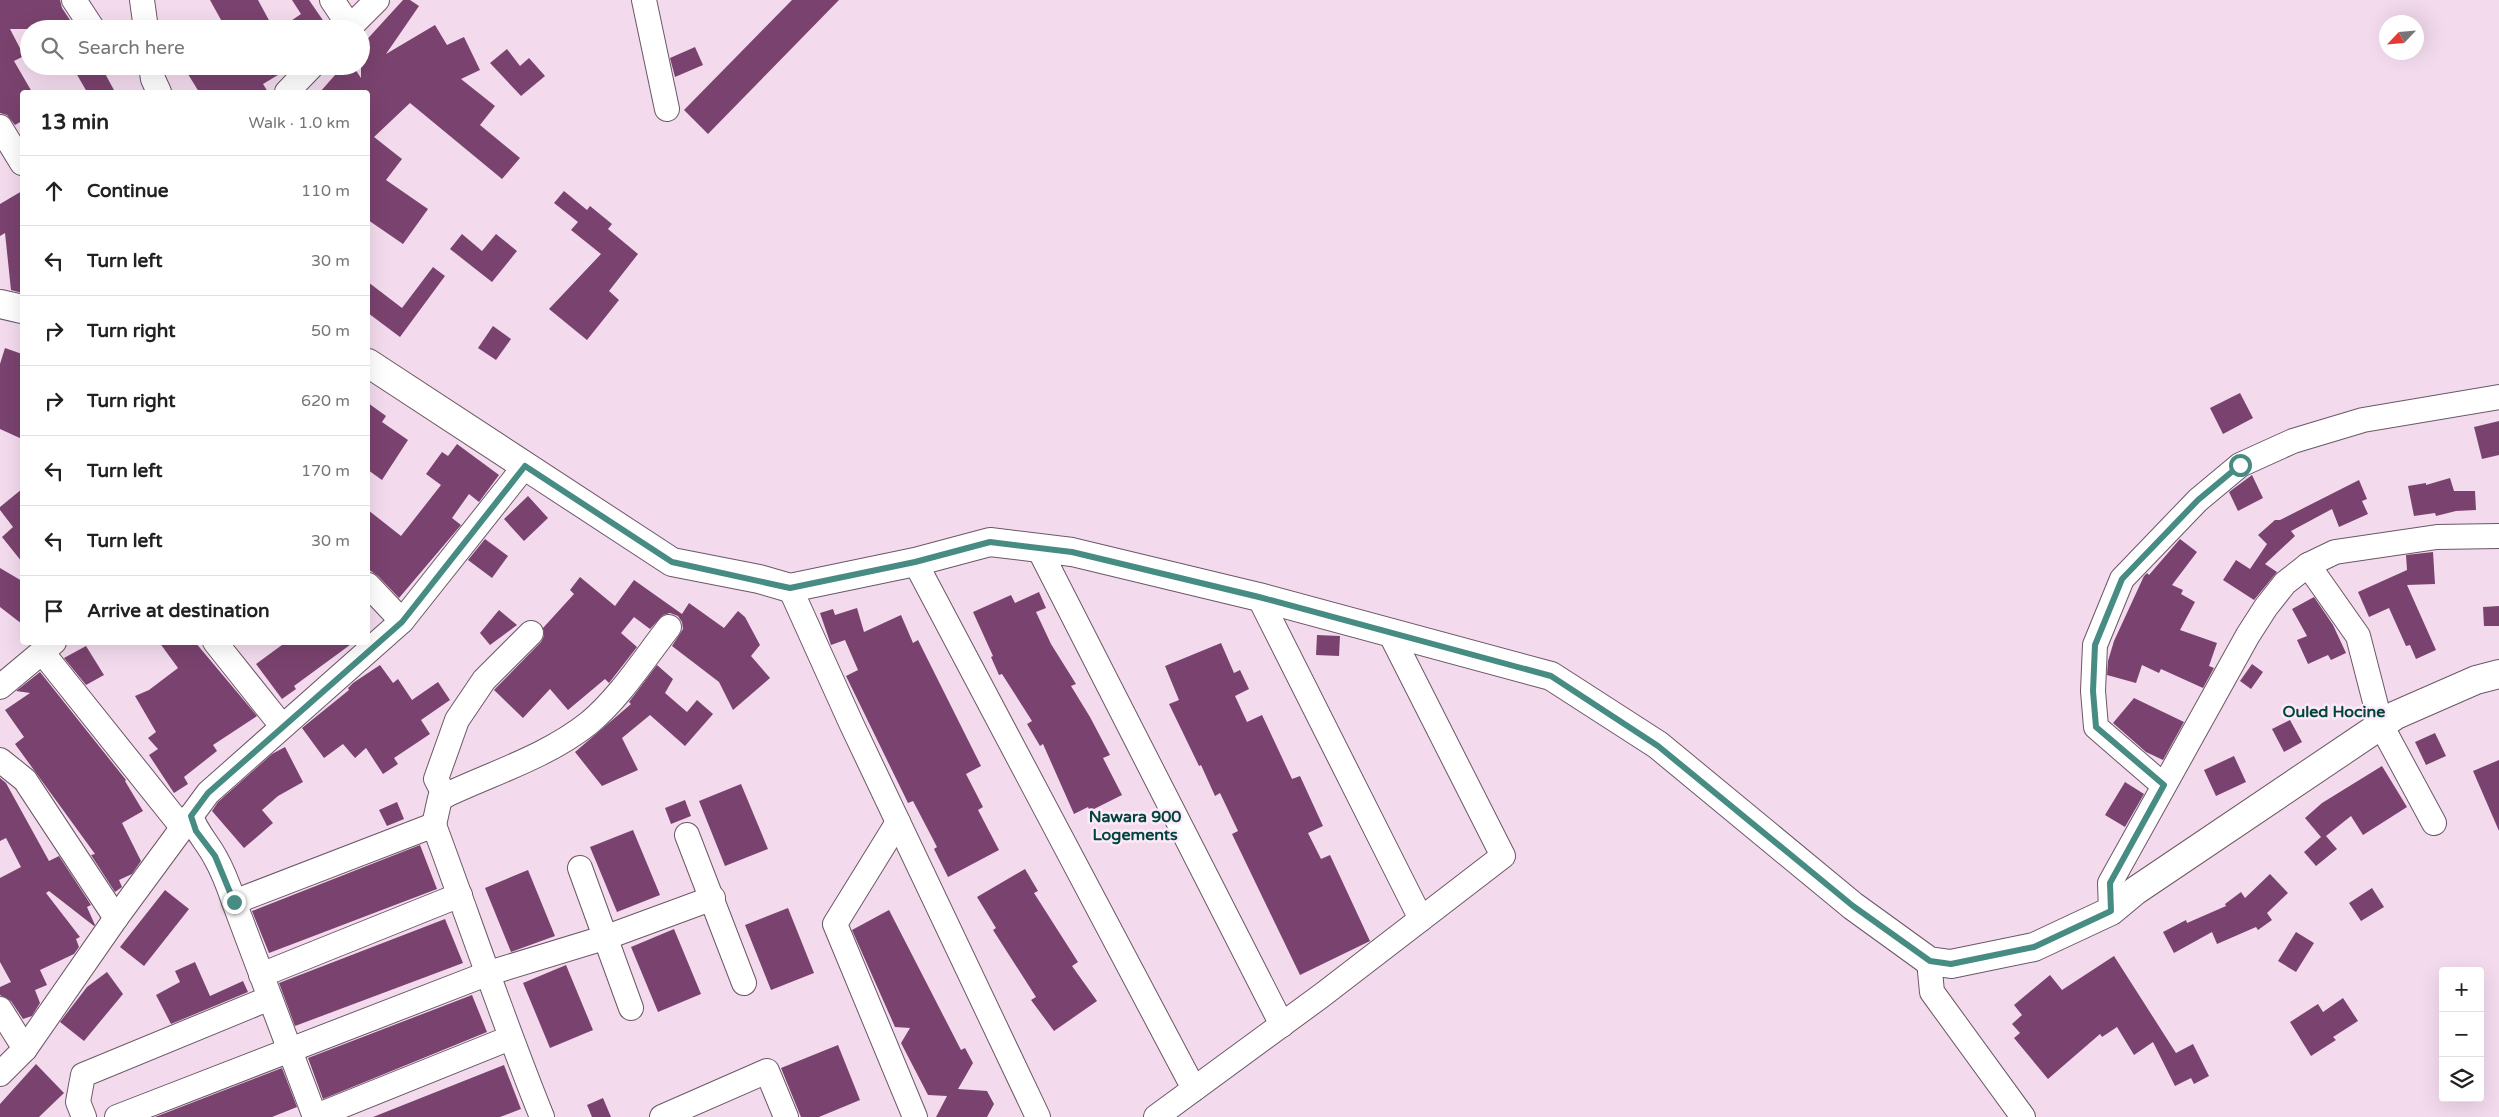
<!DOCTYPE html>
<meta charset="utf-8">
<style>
:root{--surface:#fff;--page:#f2f2f2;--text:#222;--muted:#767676;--line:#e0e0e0}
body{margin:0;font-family:"Varela Round",sans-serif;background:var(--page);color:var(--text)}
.controls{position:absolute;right:15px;bottom:15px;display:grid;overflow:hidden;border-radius:5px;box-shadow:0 5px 20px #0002}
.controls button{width:45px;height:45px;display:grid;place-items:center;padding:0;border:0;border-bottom:1px solid var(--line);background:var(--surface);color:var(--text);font:25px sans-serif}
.compass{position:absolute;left:2379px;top:15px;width:45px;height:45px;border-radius:50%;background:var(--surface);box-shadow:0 5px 20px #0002;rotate:244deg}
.stop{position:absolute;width:15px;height:15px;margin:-11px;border:4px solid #468c83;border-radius:50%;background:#fff}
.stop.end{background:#468c83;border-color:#fff;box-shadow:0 1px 5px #0008}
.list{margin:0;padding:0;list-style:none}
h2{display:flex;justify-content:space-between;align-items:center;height:65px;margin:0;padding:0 20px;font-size:21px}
h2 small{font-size:16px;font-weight:400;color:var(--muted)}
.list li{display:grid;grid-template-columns:32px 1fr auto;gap:15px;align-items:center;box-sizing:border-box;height:70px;padding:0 20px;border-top:1px solid var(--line)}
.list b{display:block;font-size:19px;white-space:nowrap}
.list em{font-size:16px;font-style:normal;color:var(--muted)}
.icon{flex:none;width:28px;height:28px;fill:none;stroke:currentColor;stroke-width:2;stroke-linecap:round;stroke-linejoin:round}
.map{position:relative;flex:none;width:2499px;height:1117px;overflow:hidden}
.search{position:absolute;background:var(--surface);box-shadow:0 5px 20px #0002;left:20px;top:20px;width:350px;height:55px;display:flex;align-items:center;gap:12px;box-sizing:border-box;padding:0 18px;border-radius:28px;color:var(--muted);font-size:19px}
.panel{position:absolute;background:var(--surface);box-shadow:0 5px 20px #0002;left:20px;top:90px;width:350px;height:555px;border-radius:5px}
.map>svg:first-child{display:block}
.building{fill:#7a436f}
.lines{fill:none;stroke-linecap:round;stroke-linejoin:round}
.minor-casing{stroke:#6b5766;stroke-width:26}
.major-casing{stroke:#6b5766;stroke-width:30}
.minor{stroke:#fff;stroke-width:24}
.major{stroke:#fff;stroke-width:28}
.route{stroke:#468c83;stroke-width:6}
.labels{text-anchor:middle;stroke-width:5;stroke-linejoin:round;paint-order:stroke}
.quarter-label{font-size:16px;font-weight:bold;fill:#01433d;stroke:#fdeaf8}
</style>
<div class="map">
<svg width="2499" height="1117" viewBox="0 0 2499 1117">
<rect width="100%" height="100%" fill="#f3dbed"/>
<g class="building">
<polygon points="0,0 60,0 62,8 76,29 10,29 24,56 14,61 32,92 22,92 22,121 15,125 7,115 0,113"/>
<polygon points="210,0 258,0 271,24 261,29 226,29"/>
<polygon points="292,0 309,0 329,29 279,29 301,14"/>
<polygon points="403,0 410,0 419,6 386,54 435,25 447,45 464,37 480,70 461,79 495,106 480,125 520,158 502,179 410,103 374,137 402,159 386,180 428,209 403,244 368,220 368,92 320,92 343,66 353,66 361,78 361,46"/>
<polygon points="792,0 839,0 708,134 684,110"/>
<polygon points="695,47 703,65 675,77 670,58"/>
<polygon points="507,49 520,66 529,58 545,76 521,96 490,63"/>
<polygon points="72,66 101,66 115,92 87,92"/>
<polygon points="183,66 293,66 263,84 268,92 199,92"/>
<polygon points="22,191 22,293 11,290 5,233 0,236 0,204"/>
<polygon points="564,191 587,210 590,206 612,224 608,229 638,254 609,291 619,300 587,340 549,309 601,254 571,230 578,222 554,203"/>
<polygon points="462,234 482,251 496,234 517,251 492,282 450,249"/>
<polygon points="433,267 445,276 400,337 368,313 368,282 402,308"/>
<polygon points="493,326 511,339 496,360 478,348"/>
<polygon points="5,348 22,354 22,439 0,429 0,364"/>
<polygon points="2240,393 2253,418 2223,434 2210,408"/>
<polygon points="368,403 386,416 382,422 408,440 382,480 368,470"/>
<polygon points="2499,421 2499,455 2482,459 2474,427"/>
<polygon points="457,444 499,475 479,502 469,494 452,518 461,525 399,598 378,576 368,569 368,510 401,536 441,485 426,474 442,452 448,456"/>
<polygon points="2252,475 2263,498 2238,511 2229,492"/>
<polygon points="2450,478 2454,491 2475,491 2476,510 2456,511 2436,516 2435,513 2414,516 2408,486 2426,483 2426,485"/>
<polygon points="2359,480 2367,499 2362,501 2368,514 2339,527 2332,509 2291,531 2295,536 2265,564 2277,572 2254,600 2223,580 2236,560 2250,569 2267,544 2258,535 2275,520 2280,520"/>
<polygon points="22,489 22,562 2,537 13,527 0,510 0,507"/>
<polygon points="528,496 548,518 524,541 504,519"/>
<polygon points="485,539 508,556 492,578 468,560"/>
<polygon points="2180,539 2197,552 2172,585 2183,590 2181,594 2195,602 2180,630 2217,643 2209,666 2214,668 2203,688 2161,669 2159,673 2142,665 2136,683 2107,675 2108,661 2114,641 2144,576 2147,573 2149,575"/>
<polygon points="2433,552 2435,584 2407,585 2436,650 2416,659 2410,645 2406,646 2389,608 2369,617 2358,592 2407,570 2406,555"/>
<polygon points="0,568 22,581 22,624 0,607"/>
<polygon points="580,577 615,606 634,580 682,614 689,603 724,628 738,611 745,617 760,645 751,656 770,678 733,710 719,682 672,646 683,629 682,622 678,616 670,613 663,615 650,629 634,617 621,633 637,647 609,683 605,679 568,710 550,689 523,718 494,690 541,642 544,636 543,628 574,594 570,590"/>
<polygon points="1039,592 1046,608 1036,612 1051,644 1076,684 1071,686 1090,717 1110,755 1103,758 1122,795 1090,811 1088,807 1074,814 1043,744 1040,746 1027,724 1032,721 1002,674 999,675 991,657 993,656 973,612 1011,595 1015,603"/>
<polygon points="2314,597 2333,625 2346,653 2331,660 2328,655 2308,664 2297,640 2307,636 2292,609"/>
<polygon points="2499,606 2499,626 2484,626 2483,607"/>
<polygon points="857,608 864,632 901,615 913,643 918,640 981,766 966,774 983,807 978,810 999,850 948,877 934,849 937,847 913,801 908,803 846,676 858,670 845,640 831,645 820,613 833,609 835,615"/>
<polygon points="499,610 517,625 490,645 480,633"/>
<polygon points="1317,635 1340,636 1339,656 1316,655"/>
<polygon points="159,642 195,642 257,716 213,745 217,751 184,777 188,784 174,793 149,755 158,749 148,738 156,732 135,696 149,690 178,668"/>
<polygon points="286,642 354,642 294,686 296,689 282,699 256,664"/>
<polygon points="1221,643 1234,673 1240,670 1249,689 1235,696 1247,722 1262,715 1292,779 1300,776 1323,826 1308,833 1321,859 1330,855 1370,941 1300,975 1232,834 1238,831 1220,793 1215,796 1201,765 1199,766 1169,704 1179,700 1165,666"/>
<polygon points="86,646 104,675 86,685 64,658"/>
<polygon points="2252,664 2263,672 2251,689 2240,681"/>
<polygon points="380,665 393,683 398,679 412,700 438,682 450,700 421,720 430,734 394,758 398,764 383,774 366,748 355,758 343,744 324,758 302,728 349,690 348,688 353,683"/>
<polygon points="657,665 673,679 665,693 687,712 697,700 713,714 685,746 650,715 622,738 638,770 602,786 575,752 631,704 629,702"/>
<polygon points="40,672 126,780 125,781 143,811 122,823 141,861 132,874 119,880 122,887 115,892 91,855 95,854 15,744 24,737 5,710 30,693 16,691"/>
<polygon points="2134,698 2184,722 2163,760 2146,752 2113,723"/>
<polygon points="2290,720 2302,742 2284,752 2272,729"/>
<polygon points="2435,733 2446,756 2426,765 2415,742"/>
<polygon points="285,747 303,782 278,796 262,810 273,823 244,848 212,811 218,802 272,754"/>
<polygon points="2234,756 2246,782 2216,796 2204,770"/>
<polygon points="2499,760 2499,831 2473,771"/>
<polygon points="2382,766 2407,807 2363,835 2351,816 2326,836 2337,849 2316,866 2304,852 2321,837 2305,818 2322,803"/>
<polygon points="0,778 6,783 49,861 59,856 91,905 87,907 95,925 94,926 49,891 46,893 80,937 76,939 79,947 74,954 40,970 47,985 35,990 40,1003 32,1016 23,1019 11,1001 0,995 0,987 11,982 0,962 0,878 21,867 6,838 0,841"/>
<polygon points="2125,782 2144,794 2125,827 2105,815"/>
<polygon points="741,784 768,849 725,866 699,801"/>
<polygon points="685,800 691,816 671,824 665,808"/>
<polygon points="397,802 404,819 387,826 379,810"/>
<polygon points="633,830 660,895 617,912 590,847"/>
<polygon points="420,845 437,889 269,953 252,911"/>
<polygon points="1025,869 1038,891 1034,893 1078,962 1072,966 1097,1001 1054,1031 1031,1000 1036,997 993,930 996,928 977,897"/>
<polygon points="528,870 555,936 511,952 485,888"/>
<polygon points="2270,874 2288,893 2267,913 2272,920 2258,930 2256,927 2217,944 2212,932 2174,953 2163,932 2186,920 2187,923 2226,906 2225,904 2241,892 2245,898"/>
<polygon points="2372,888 2384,907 2361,921 2349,903"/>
<polygon points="165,890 189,909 144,966 120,947"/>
<polygon points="788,908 814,973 771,990 745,925"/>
<polygon points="889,910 961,1050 965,1048 973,1063 958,1089 987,1091 994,1104 987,1117 936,1117 947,1096 928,1095 901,1043 910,1028 895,1027 852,930"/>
<polygon points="445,919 463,963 295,1026 279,983"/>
<polygon points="674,929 701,994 658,1012 631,947"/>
<polygon points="2296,932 2314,943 2296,972 2278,961"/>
<polygon points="2114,956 2176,1053 2193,1044 2209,1076 2194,1084 2191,1078 2175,1086 2153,1042 2134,1055 2117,1027 2102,1037 2100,1034 2048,1079 2014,1038 2020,1033 2012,1024 2022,1015 2014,1005 2050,975 2062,990"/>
<polygon points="195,962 210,996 243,981 248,992 171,1024 156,995 180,982 175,971"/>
<polygon points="566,965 593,1030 550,1048 523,983"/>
<polygon points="107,972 123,994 84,1041 60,1022 87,987"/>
<polygon points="472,995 487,1032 323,1099 308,1058"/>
<polygon points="2343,998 2358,1021 2333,1037 2336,1040 2311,1056 2290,1022 2318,1004 2323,1012"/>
<polygon points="838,1045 860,1100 819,1117 801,1117 781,1068"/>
<polygon points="36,1064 64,1093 39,1117 0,1117 0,1104"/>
<polygon points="504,1065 521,1109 500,1117 373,1117"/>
<polygon points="282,1068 297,1107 272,1117 155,1117"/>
<polygon points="603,1098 611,1117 592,1117 587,1105"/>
</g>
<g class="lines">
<g class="minor-casing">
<g id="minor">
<polyline points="74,0 93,29"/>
<polyline points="142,0 146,29"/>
<polyline points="332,0 350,27"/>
<polyline points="644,0 667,109"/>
<polyline points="348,29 377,0"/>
<polyline points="151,66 153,79 159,92"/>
<polyline points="287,92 312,66"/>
<polyline points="0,127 22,163"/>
<polyline points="1039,549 1282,1025"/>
<polyline points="915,562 1194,1089"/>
<polyline points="2308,565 2358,636 2381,725 2434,823"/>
<polyline points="368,585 402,621"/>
<polyline points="790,588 851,723 1038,1117"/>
<polyline points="1259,597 1421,919"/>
<polyline points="215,642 282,726"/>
<polyline points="42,652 182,827"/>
<polyline points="0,687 54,642"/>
<polyline points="0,760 25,780 116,918"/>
<polyline points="2163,785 2096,727 2093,691 2095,645 2122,579 2198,500 2240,465 2293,441 2363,420 2499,397"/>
<polyline points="445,796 436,779 457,720 484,680 531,633"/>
<path d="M191 816C196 832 207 842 215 857 223 871 229 887 234 902"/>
<polyline points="898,822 835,924 915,1117"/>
<path d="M434 825 440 798C489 774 545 758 589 723 620 697 644 659 669 627"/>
<polyline points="687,835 744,983"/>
<polyline points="580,868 631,1008"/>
<polyline points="2111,911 2110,883 2248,635 2266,607 2285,583 2308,565 2335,552 2437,537 2499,536"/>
<polyline points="1929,961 1932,992 2023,1117"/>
<polyline points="261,975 460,895"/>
<polyline points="0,1009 25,1049"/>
<polyline points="0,1074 25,1049 116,918 208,793 402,621 525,466"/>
<polyline points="84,1117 78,1102 83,1075 270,998"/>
<polyline points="117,1117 489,973 607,937 713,898"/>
<polyline points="314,1117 510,1038"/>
<path d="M315 1117 234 902 434 825C470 922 503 1021 542 1117"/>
<polyline points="662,1117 767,1071 786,1117"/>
<polyline points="1156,1117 1321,996 1503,856 1390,633"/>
</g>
</g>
<g class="major-casing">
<g id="major">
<polyline points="0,304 22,309"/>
<polyline points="368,363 672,562 759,579 790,588 915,562 990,542 1072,552 1259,597 1551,676 1658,745 1853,906 1929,961 1951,964 2034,947 2111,911 2135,891 2396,715 2476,680 2499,674"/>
</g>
</g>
<use href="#minor" class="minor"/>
<use href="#major" class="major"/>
</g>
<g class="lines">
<polyline class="route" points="234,902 215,856 196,831 191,816 208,793 402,622 525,466 672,562 790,588 915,562 990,542 1072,552 1259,597 1551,676 1658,746 1853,906 1930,961 1951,964 2034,947 2111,911 2110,883 2164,785 2096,727 2093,691 2095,645 2122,579 2198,500 2240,465"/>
</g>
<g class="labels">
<g class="quarter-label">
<text x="2334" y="717">Ouled Hocine</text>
<text x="1135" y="822">Nawara 900<tspan x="1135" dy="18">Logements</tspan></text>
</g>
</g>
</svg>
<div class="controls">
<button>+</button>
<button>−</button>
<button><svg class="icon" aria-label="layers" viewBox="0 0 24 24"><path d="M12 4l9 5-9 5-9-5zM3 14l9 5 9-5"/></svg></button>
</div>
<svg class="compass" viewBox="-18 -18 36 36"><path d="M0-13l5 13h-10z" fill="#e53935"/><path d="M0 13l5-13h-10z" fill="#767676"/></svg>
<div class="stop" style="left:2240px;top:465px"></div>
<div class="stop end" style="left:234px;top:902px"></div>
<div class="search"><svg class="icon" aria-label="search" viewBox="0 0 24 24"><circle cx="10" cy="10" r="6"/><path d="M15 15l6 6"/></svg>Search here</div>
<section class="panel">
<h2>13 min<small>Walk · 1.0 km</small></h2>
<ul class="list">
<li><svg class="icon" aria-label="ahead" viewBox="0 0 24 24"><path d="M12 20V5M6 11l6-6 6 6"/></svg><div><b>Continue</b></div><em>110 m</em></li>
<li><svg class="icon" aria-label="left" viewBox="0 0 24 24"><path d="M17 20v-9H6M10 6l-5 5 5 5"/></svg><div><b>Turn left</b></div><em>30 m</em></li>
<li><svg class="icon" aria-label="right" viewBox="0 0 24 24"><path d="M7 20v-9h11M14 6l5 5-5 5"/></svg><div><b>Turn right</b></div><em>50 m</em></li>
<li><svg class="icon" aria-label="right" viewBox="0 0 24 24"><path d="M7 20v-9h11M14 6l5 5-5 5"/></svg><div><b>Turn right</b></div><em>620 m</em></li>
<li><svg class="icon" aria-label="left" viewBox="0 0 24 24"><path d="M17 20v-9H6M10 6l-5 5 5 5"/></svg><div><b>Turn left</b></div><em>170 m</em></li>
<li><svg class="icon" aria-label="left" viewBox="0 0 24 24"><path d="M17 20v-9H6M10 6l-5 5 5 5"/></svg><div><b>Turn left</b></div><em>30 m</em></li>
<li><svg class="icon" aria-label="arrive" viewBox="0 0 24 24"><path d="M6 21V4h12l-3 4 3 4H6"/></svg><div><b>Arrive at destination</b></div></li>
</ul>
</section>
</div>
